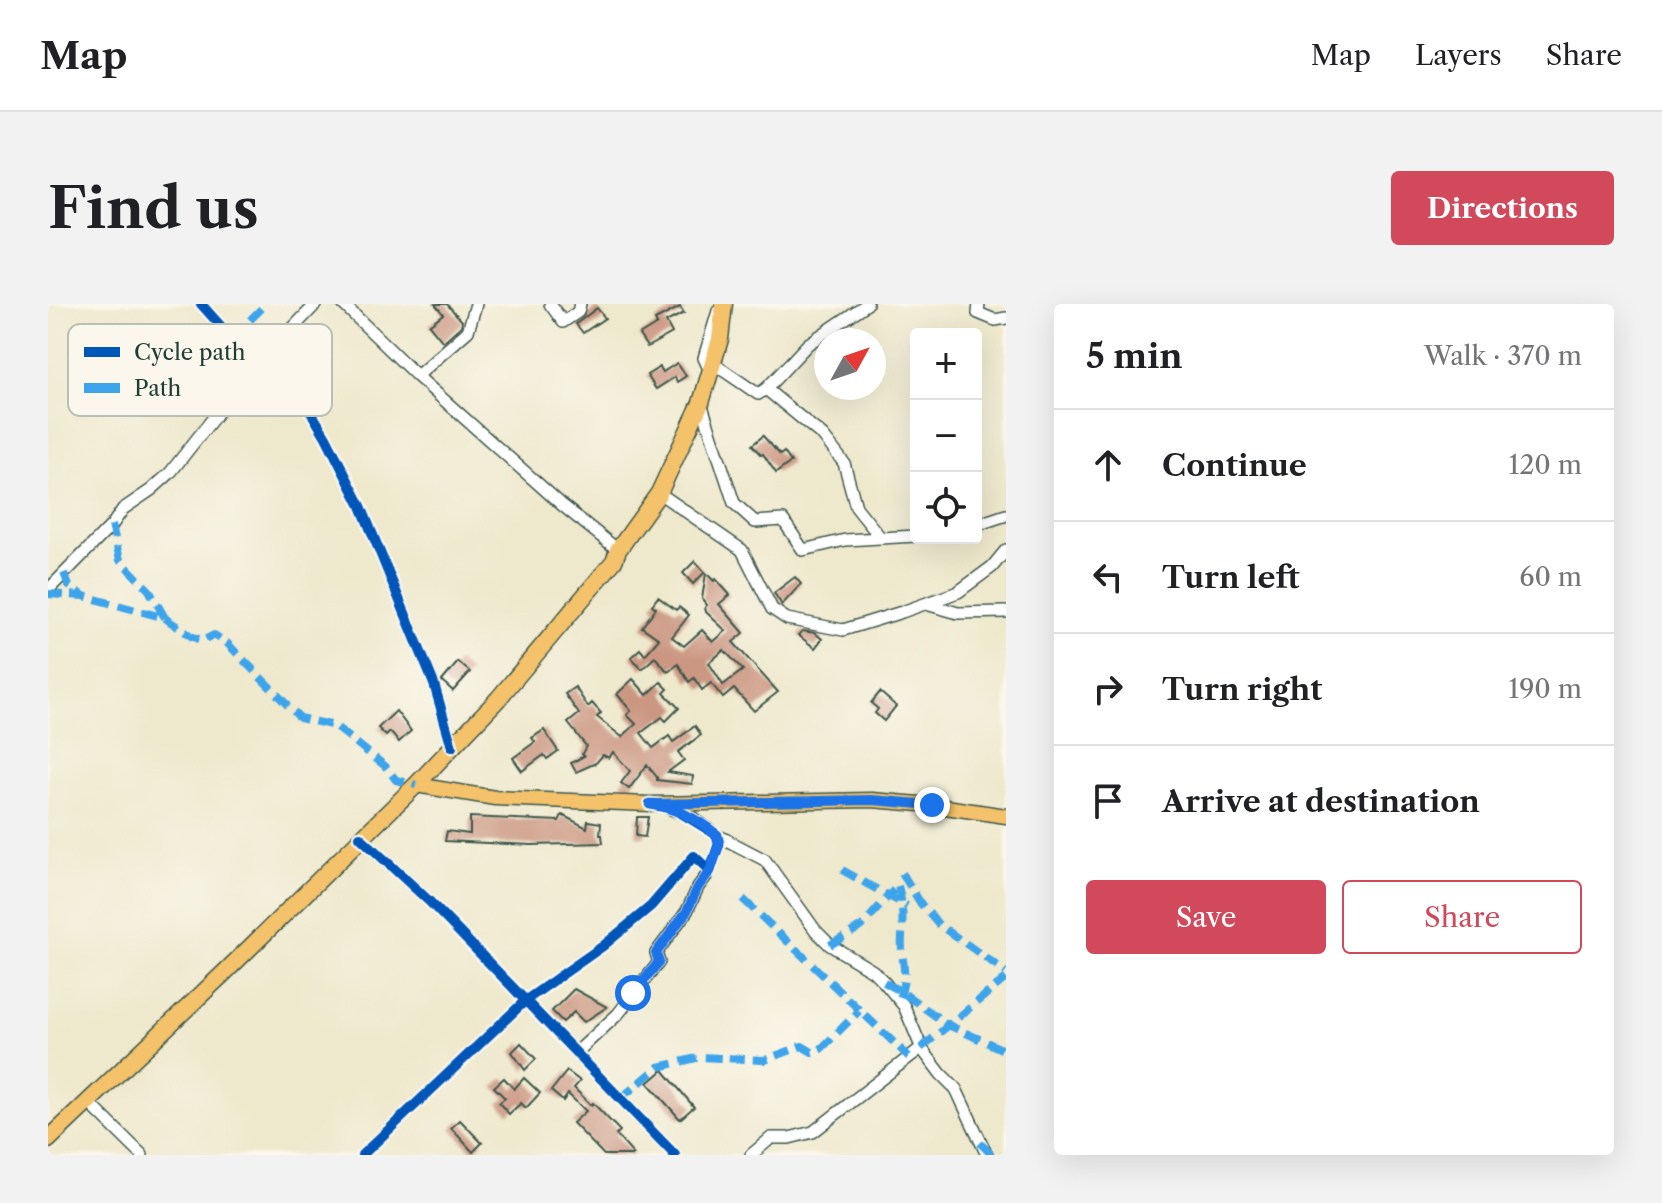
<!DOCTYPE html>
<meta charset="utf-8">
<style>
:root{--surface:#fff;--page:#f2f2f2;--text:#202124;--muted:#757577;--line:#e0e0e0;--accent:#d1495b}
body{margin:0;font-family:"Libre Caslon Text",serif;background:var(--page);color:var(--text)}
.controls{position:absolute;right:24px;top:24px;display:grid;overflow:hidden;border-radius:8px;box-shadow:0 8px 32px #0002}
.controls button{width:72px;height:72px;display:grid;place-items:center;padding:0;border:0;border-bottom:2px solid var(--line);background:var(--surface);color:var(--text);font:40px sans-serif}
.compass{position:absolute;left:766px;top:24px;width:72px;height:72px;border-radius:50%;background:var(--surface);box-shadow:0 8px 32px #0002;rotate:50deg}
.stop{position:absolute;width:24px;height:24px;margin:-18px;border:6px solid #1a73e8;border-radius:50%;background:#fff}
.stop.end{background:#1a73e8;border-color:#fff;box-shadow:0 2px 8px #0008}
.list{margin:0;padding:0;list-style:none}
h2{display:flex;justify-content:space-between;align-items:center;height:104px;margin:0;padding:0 32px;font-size:34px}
h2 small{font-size:26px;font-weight:400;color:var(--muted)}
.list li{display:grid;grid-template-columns:52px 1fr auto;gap:24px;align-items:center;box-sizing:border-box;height:112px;padding:0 32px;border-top:2px solid var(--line)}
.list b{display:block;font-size:30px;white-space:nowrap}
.list em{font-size:26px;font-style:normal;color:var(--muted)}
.actions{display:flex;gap:16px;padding:24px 32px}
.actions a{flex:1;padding:18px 0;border:2px solid var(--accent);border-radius:8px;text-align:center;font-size:28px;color:var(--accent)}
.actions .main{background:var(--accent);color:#fff}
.icon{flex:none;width:44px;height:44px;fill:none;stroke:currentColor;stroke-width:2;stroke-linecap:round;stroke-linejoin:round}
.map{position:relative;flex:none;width:958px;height:851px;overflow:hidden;border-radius:8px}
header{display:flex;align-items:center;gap:48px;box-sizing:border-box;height:112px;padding:0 40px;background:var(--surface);border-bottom:2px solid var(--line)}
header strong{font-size:38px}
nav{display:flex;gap:44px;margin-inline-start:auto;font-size:28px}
.intro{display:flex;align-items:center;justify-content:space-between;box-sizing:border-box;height:192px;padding:0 48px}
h1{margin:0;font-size:56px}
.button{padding:20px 36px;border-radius:8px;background:var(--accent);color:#fff;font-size:28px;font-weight:700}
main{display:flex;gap:48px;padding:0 48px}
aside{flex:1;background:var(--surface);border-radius:8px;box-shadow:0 8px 32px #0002}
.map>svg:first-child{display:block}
.building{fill:#cb9782;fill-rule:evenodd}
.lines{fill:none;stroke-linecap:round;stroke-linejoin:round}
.minor-casing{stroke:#3e574b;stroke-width:14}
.major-casing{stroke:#3e574b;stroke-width:17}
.highway-casing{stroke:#3e574b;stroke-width:19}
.minor{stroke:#fff;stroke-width:11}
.major{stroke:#f3c26a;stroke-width:14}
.highway{stroke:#f3c26a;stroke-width:16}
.quiet{stroke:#3da4eb;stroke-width:8;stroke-dasharray:16 8;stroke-linecap:butt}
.cycleway-casing{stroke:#fbf7ec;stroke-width:15}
.cycleway{stroke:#0057b8;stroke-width:10}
.route{stroke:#1a73e8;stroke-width:10}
.key{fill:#fbf7ec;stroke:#b9bfb5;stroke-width:2}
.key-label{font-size:22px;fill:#1f3d34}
</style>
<header>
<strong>Map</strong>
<nav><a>Map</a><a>Layers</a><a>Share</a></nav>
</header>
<div class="intro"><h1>Find us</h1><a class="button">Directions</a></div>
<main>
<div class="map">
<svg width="958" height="851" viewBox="0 0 958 851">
<rect width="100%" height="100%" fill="#fbf7ec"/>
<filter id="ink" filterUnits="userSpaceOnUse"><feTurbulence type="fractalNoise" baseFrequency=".0125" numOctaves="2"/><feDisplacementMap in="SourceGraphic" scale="16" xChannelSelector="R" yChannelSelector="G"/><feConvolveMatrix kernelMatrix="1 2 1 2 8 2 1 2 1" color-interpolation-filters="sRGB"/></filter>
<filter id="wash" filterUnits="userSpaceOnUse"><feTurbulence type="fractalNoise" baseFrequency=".006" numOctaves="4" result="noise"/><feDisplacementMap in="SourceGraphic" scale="32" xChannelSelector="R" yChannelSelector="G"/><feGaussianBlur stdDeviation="1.8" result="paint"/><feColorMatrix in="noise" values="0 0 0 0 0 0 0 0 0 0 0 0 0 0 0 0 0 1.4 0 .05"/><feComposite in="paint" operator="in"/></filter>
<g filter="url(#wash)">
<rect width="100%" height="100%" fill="#eee8cc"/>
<g id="blocks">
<g class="building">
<polygon points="387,0 399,0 414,17 413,22 395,38 381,21 395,10"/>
<polygon points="632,3 636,9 618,18 624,29 599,43 591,31 609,20 607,16"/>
<polygon points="549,4 557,14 535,29 528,20"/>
<polygon points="629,59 638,72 629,78 627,73 608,85 599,71 612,63 615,68"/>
<polygon points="715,132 732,151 736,148 743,158 728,169 715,150 713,151 704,141"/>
<polygon points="647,257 657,268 645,280 635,269"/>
<path d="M658 269 666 277 668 275 682 291 671 300 696 329 685 338 730 388 706 407 686 385 675 394 663 379 654 386 646 374 641 378 630 360 620 368 607 353 594 365 583 353 592 345 597 351 611 335 594 323 608 304 604 301 610 293 628 306 631 303 641 311 624 333 636 342 654 326 665 338 678 327 658 308 657 303 659 301 654 295ZM676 346 695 366 675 381 661 359Z"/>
<polygon points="747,273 753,280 734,301 726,289"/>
<polygon points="754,327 767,329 774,335 767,344 750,331"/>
<polygon points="410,358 422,368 405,387 394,377"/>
<polygon points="585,375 599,391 613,378 620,385 616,389 631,404 618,417 614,413 593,429 605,444 621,432 625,438 647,422 653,431 630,448 636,456 620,468 645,472 644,480 609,476 609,473 599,461 581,485 573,479 582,467 565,448 561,454 555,451 548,459 528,468 523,459 536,452 534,450 538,442 520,419 531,410 517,390 527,383 540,403 544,399 553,409 549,413 574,433 588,420 579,411 583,407 569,390"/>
<polygon points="832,388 848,402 836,417 827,409 830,405 823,399"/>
<polygon points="348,407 363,427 351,438 342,428 338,432 330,424"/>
<polygon points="496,426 510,447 499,455 496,451 474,467 465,454 487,438 484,434"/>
<polygon points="514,511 539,524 540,517 553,519 552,531 554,531 555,539 484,541 397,537 399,527 422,530 422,513 511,517"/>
<polygon points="589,513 600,513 597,533 588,532"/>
<polygon points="526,685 559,703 536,718 526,708 515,718 504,707"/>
<polygon points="473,739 488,755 477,766 464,748"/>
<polygon points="615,766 646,803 632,815 600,779"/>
<polygon points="519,767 532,777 526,784 543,801 545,799 572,827 568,831 586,851 556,851 525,819 538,807 520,790 515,797 503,787"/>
<polygon points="456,774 466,785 476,774 492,789 478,804 473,799 461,810 451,799 457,794 446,783"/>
<polygon points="412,816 434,839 425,848 403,824"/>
</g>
</g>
</g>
<g filter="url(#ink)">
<use href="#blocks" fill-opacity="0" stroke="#3e574b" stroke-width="2"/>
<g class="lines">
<g class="minor-casing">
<g id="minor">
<polyline points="153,0 179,29 218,54 243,75 278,133 313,202 386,380 404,443"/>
<polyline points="295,0 369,72"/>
<polyline points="428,0 420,27 369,72 514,201 570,246"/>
<polyline points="502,0 515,18 530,8 532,0"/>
<polyline points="931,0 930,9 947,16 958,14"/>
<polyline points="670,7 656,54 662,67 663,58 710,90 718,85 775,132 796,159 808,203 832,233"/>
<polyline points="718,85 760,40 819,0"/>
<polyline points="653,99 686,199 707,218 735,216 755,246 797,236 868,232"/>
<polyline points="611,189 694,246 724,305 739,315 795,326 854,308 910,288 944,263 958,246"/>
<polyline points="928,221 958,211"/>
<polyline points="0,286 64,221 75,205 103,186 122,169 196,75 268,0"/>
<polyline points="878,300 910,309 958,308"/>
<polyline points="669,531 717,556 768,627 782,641 825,667 836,678 856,702 874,745 893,770 908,785 939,851"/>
<polyline points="312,533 382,598 627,851"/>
<polyline points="528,749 570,710 611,658 608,649 639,607 650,583 662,567"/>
<polyline points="39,797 94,851"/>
<polyline points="314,851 478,696 555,642 603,602 646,552 662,567 671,540 669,531 645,514 618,503"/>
<polyline points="703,851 723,834 741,834 765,828 873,744"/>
</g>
</g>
<g class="major-casing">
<polyline id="major" points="368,481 447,494 602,500 824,496 884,501 958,512"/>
</g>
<g class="highway-casing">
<polyline id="highway" points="0,836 177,668 368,481 450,395 566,257 570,246 611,189 653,99 672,35 676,0"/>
</g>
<use href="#minor" class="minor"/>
<use href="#major" class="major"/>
<use href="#highway" class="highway"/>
<g class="quiet">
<polyline points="185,33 218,0"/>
<polyline points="16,269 21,282 36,292"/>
<polyline points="0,290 36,292 117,314 101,286 72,256 64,221"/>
<polyline points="117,314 143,332 155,337 166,331 179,339 252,414 287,422 337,462 348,476 368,481"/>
<polyline points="794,566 859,602"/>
<polyline points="854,569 873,600 890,620 958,668"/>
<path d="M850 582C855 600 855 614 854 632 852 660 862 664 851 695"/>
<polyline points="695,595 861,753"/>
<polyline points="782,641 814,622 846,586"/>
<polyline points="836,678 854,688 900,721 958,747"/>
<polyline points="873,744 958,674"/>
<polyline points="573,794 611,763 653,753 717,756 754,742 764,748 773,745 811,707"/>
<polyline points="932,839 944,851"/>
</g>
<g class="cycleway-casing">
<g id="cycleway">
<polyline points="153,0 179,29 218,54 243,75 278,133 313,202 386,380 404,443"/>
<polyline points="312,533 382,598 627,851"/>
<polyline points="314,851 478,696 555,642 603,602 646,552 662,567 671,540 669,531 625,504 602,500"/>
</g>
</g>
<use href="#cycleway" class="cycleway"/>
</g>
</g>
<g class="lines" filter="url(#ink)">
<path class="route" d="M585 689 611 658 608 649 639 607 650 583 662 567 671 540 669 531C649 514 627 504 602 500L824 496 884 501"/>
</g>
<rect x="20" y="20" width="264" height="92" rx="12" class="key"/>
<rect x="36" y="43" width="36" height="10" fill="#0057b8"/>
<rect x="36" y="79" width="36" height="10" fill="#3da4eb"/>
<g class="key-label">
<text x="86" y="56">Cycle path</text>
<text x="86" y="92">Path</text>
</g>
</svg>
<div class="controls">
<button>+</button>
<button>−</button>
<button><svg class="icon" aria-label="locate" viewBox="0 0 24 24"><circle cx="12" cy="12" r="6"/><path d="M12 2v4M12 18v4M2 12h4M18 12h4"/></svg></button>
</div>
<svg class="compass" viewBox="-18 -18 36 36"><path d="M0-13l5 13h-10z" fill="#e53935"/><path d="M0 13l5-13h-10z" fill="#757577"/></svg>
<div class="stop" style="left:585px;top:689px"></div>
<div class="stop end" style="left:884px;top:501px"></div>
</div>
<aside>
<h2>5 min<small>Walk · 370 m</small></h2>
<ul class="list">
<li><svg class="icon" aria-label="ahead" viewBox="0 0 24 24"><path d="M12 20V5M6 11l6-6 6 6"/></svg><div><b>Continue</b></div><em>120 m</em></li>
<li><svg class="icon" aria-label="left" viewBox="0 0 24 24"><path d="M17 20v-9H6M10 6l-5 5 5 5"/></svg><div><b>Turn left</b></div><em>60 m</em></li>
<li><svg class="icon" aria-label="right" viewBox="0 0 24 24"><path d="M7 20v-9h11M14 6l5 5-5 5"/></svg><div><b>Turn right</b></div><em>190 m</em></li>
<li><svg class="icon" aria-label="arrive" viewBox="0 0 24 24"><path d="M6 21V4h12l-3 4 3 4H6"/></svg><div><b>Arrive at destination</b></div></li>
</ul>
<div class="actions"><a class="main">Save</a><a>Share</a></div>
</aside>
</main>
